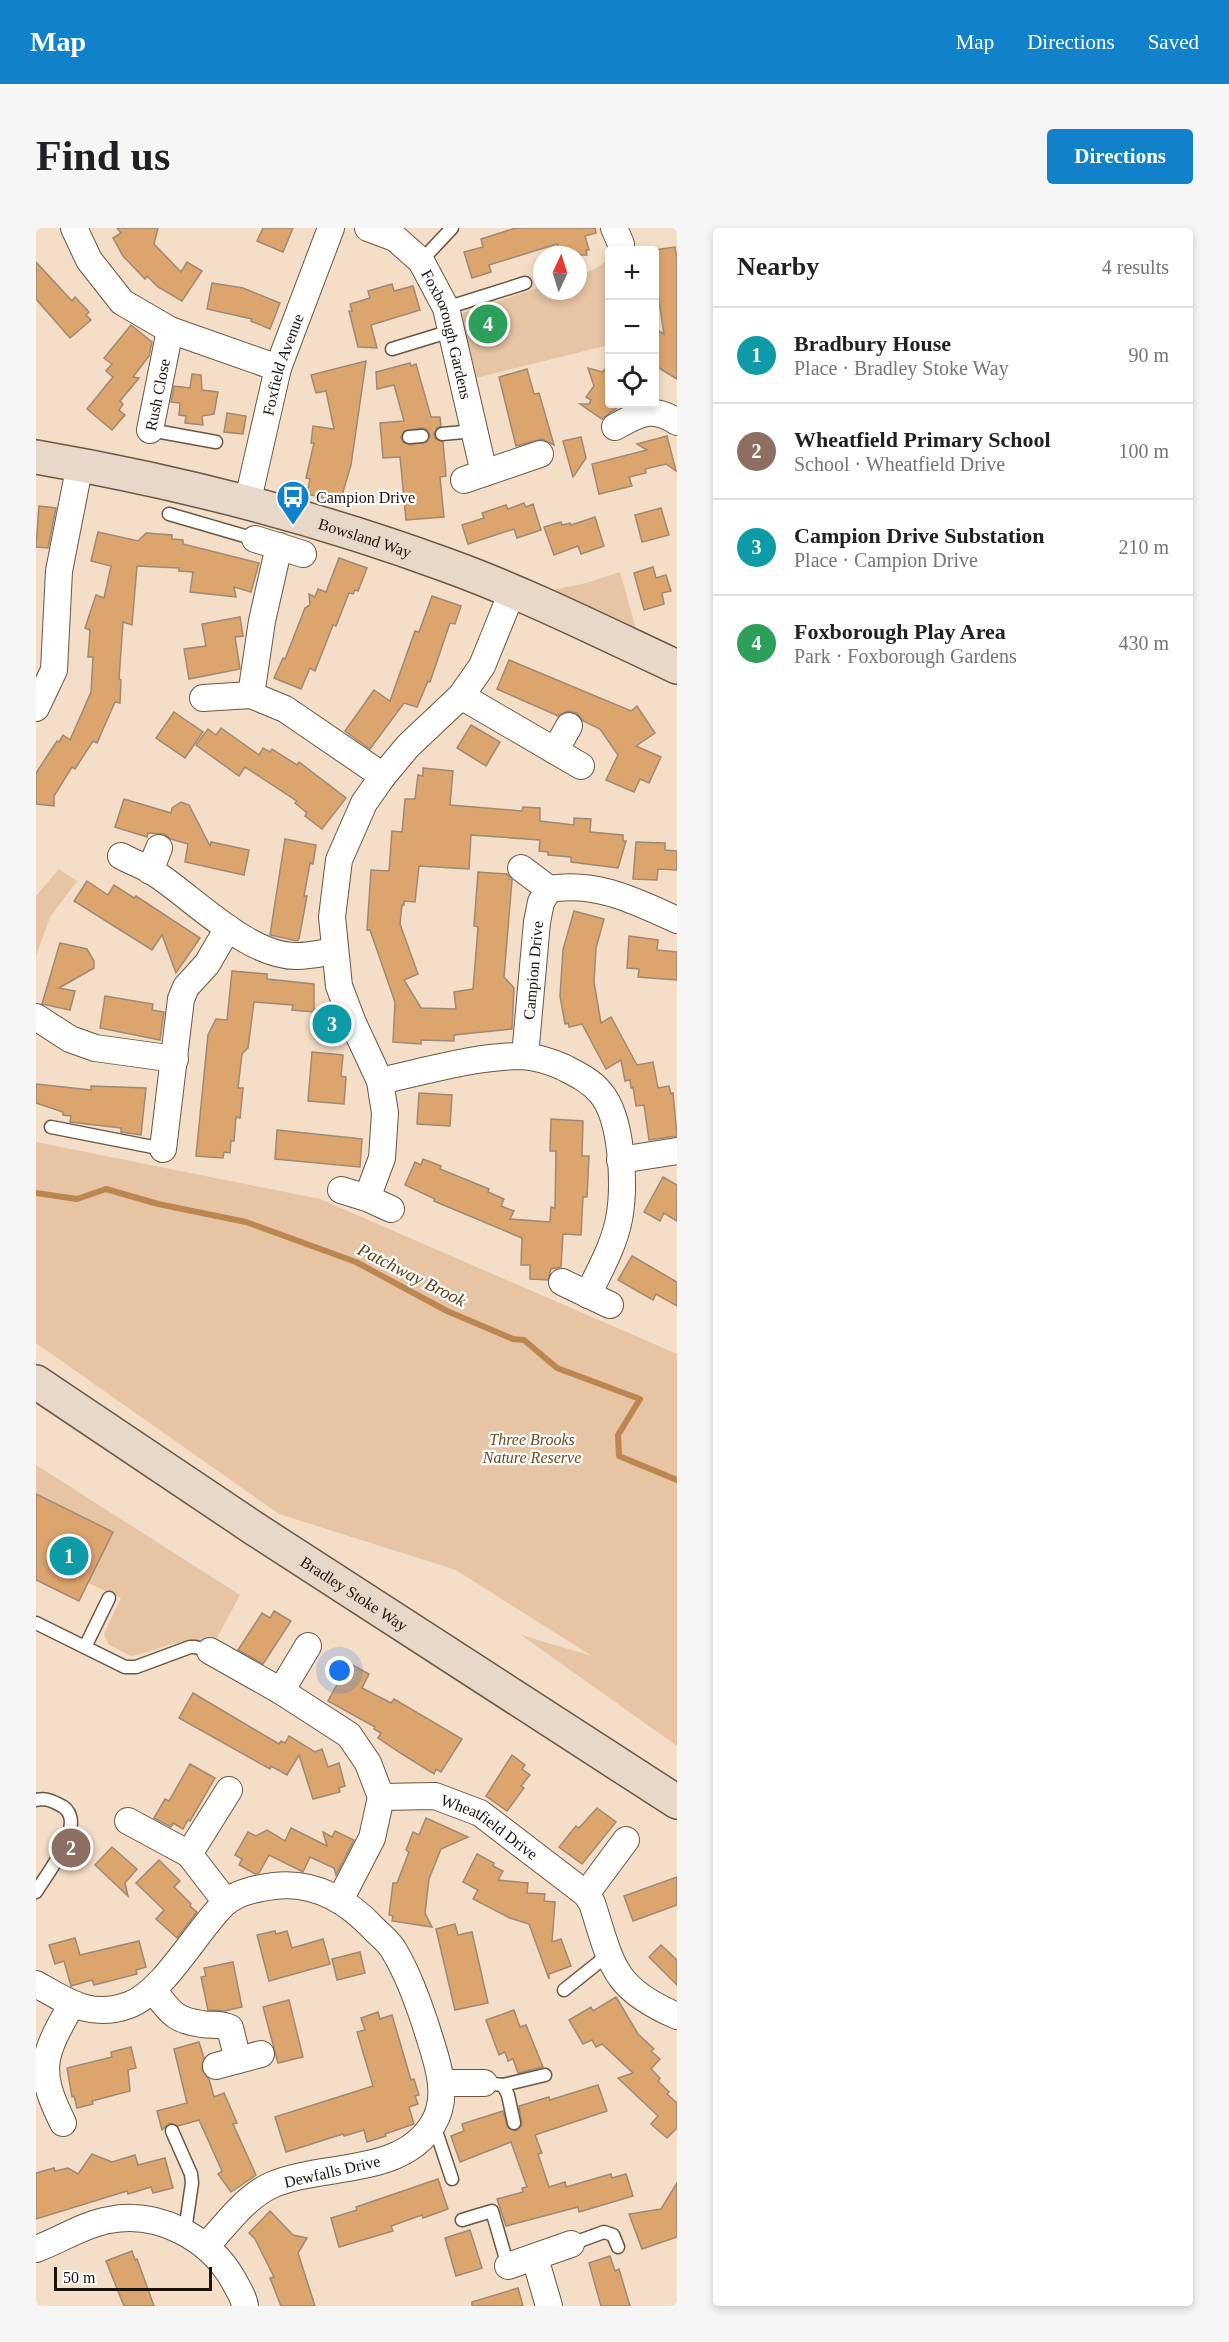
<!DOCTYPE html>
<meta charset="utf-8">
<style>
:root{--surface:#fff;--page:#f6f6f6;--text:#202124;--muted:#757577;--line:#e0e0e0;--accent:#1181ca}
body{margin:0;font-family:"Times New Roman",serif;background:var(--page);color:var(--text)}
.controls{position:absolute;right:18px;top:18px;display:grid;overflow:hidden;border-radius:6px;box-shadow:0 3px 9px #0003}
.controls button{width:54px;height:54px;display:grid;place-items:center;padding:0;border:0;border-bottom:2px solid var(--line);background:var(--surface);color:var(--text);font:30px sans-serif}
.compass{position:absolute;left:497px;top:18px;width:54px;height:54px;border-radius:50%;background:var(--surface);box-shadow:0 3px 9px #0003;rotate:4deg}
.scale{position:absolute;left:18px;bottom:15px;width:158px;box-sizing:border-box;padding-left:6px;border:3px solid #1a120b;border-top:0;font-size:16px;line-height:21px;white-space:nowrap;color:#1a120b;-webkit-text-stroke:4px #fff;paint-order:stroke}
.you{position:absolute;left:304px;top:1443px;width:21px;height:21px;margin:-15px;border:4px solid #fff;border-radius:50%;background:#1a73e8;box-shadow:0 0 0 9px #1a73e833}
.badge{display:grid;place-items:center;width:39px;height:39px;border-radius:50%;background:var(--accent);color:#fff;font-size:20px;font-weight:700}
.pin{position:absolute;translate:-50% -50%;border:3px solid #fff;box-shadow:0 2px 6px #0006}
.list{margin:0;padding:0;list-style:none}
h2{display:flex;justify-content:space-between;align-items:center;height:78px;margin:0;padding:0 24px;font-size:26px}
h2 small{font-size:20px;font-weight:400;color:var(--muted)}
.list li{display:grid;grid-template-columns:39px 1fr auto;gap:18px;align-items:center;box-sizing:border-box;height:96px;padding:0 24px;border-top:2px solid var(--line)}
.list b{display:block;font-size:22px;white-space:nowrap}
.list p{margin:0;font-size:20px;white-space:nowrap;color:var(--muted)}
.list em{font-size:20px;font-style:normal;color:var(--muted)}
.icon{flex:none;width:33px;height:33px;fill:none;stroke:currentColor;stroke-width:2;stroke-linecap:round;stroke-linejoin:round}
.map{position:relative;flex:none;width:641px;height:2078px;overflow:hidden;border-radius:6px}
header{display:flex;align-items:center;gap:36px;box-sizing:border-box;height:84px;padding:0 30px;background:var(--accent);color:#fff}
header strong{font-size:28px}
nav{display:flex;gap:33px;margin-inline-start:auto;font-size:21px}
.intro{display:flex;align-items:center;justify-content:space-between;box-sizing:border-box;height:144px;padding:0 36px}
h1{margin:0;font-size:42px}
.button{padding:15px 27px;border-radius:6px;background:var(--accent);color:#fff;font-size:21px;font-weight:700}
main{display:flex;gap:36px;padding:0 36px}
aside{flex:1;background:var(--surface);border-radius:6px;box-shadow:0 3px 9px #0003}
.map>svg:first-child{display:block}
.green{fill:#e6c4a4}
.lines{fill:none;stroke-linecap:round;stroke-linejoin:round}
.stream{stroke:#bc8650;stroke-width:6}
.building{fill:#dca56d;stroke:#9f8975;stroke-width:1.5;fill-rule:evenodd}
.lane-casing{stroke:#6a5643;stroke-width:15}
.street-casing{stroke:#6a5643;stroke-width:28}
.secondary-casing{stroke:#6a5643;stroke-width:36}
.lane{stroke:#fff;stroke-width:12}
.street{stroke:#fff;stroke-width:26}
.secondary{stroke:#e7d8c9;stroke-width:33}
.labels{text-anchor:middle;stroke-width:4.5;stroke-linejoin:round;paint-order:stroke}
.street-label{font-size:16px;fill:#1a120b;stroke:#fff}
.poi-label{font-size:16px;fill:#1a120b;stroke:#fff;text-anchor:start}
.park-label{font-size:16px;font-style:italic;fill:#6f4920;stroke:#fff}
.water-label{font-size:18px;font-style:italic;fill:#643f15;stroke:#fff}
</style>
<header>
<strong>Map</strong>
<nav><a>Map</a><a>Directions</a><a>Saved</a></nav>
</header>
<div class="intro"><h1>Find us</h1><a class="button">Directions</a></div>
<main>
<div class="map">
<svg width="641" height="2078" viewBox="0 0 641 2078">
<rect width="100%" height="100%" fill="#f5dec7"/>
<g class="green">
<polygon points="573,31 573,117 440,150 426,85 506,59 506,63 542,63 542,47 559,41"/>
<polygon points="584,344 600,401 516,362 550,355"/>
<polygon points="23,641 41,653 14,689 0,728 0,668"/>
<polygon points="0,914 284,971 641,1126 641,1518 485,1407 556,1428 420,1342 243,1286 0,1115"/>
<path d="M0 1237 204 1367 177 1417C152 1403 122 1424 95 1428L72 1416 68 1406 85 1370 52 1355 77 1304 0 1266Z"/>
</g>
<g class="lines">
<polyline class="stream" points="0,965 41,971 70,961 122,976 210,994 320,1034 411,1083 477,1111 488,1112 521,1140 604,1171 582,1207 583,1228 641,1252"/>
</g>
<g class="building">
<polygon points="81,0 122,0 118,16 145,44 151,34 166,43 146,73 122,59 111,48 109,51 87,28 77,10 85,5"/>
<polygon points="227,0 257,0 247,24 221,13"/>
<polygon points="480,0 559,0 560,5 549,8 553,22 550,22 551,27 524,27 521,16 453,37 455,44 436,50 428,24 447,19 445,11"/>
<polygon points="639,19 641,31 641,151 618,137 618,100 628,106 618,40 618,22"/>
<polygon points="0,34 36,73 39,69 53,84 50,87 55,92 34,110 0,71"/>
<polygon points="176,55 207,60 244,75 234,101 215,93 216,91 171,81"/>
<polygon points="356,56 358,63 377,58 384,82 335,97 341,120 322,119 313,83 316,83 314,76 334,70 332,63"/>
<polygon points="95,97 116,114 113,128 97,149 103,150 84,173 87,176 83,182 89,187 76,202 51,181 77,149 70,143 76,136 68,130"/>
<polygon points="330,133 315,237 304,274 271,266 274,251 270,250 278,215 275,215 277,198 298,201 290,163 280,165 275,147"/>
<path d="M374 135 375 138 380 136 395 189H404L405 198 401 200 398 206 400 211 407 214 410 248 404 249 408 289 370 292 364 229 347 230 344 195 368 193 358 157 341 161 340 144ZM386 200 390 201 394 207 391 214 374 217 367 214 365 209 368 203Z"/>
<polygon points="573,135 573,176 586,176 566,191 544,176 553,176 555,172 550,169 558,158 552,140 567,144"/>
<polygon points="491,141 498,166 503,165 518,217 506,211 480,218 463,149"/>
<polygon points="156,146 165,147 166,162 182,164 178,186 166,188 167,197 149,195 150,188 143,187 144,175 135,174 138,158 154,160"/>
<polygon points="191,185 210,188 207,206 188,204"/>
<polygon points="631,208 640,243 630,236 609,241 610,245 593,249 596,258 563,266 556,236 611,222 601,216"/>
<polygon points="545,209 550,230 537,249 527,213"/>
<polygon points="488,275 490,279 497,276 505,302 481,310 478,301 432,316 426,297 448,290 446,285 470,277 472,281"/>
<polygon points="3,278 20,280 12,320 0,319"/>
<polygon points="625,280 633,307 606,314 599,287"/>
<polygon points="559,289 568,318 545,326 542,318 518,327 508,299 525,294 526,297 534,295 535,297"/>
<polygon points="62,304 102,313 110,305 136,307 136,311 147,312 147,316 223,335 215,364 198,359 200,369 154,364 157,344 143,343 143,340 101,338 96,397 87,394 83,451 85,452 84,475 79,474 61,515 57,513 39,541 36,539 18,568 18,578 0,576 0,545 21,513 23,514 27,507 34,512 55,464 57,429 52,429 54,402 49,400 60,367 68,370 75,338 55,333"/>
<polygon points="303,330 331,340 322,363 319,362 317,366 313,365 300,398 297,397 279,443 274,440 265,461 238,450 247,430 249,431 269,380 274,377 273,366 279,369 282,361 290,364"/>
<polygon points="617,339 620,350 630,347 635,363 626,365 628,376 608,382 598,345"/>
<polygon points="396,368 425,378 419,396 414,395 394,454 392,453 381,479 368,475 334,521 309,503 338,462 354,473 379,403 383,404"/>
<polygon points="204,389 207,408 199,409 204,441 153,451 148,421 170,418 166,396"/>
<polygon points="473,432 595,483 601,478 619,505 600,518 625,529 613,555 604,551 598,564 570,552 582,527 564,501 547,493 541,485 532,483 522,488 461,461"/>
<polygon points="138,484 167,504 149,530 120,510"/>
<polygon points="435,497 464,514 450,538 421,520"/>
<polygon points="185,500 223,527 227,520 234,524 236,521 261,537 263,534 310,570 286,601 269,588 271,585 259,575 261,573 209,539 203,548 160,517 172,501 180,507"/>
<polygon points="387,540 417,543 414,577 486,583 487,579 504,580 504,593 538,597 538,590 555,591 554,604 587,607 587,613 590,613 582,640 535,634 535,629 512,627 512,624 503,623 504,612 435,607 433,641 383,638 379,674 368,673 368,677 366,677 364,696 382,746 368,752 385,780 420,781 418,764 437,761 442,699 438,698 442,644 471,646 476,652 468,749 478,760 476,801 418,807 418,813 385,812 385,816 357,814 359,774 334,702 331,702 335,642 353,643 356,603 366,604 369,571 379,571 382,547 387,548"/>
<polygon points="88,571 135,585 136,580 145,574 153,577 174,618 175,614 213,622 208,647 149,634 152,616 135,611 128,606 112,605 111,609 79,599"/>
<polygon points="249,611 280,617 277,636 274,635 268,668 271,668 263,711 261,713 234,707"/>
<polygon points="600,614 629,615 629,622 641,623 641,642 622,641 621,652 597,651"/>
<polygon points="51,653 72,667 78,657 98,670 100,668 164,710 140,745 126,707 116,722 38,673"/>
<polygon points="538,683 568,691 560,720 558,754 565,795 575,789 601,837 617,834 622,860 633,858 635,866 637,865 641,908 613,912 608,877 600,878 597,859 595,860 594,852 589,853 585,832 570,841 546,796 533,799 532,795 529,796 524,768 527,722"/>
<polygon points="593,708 622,712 621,722 641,724 641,752 602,749 603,741 591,740"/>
<polygon points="24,715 51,721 58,733 58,740 23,760 39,763 34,782 6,776"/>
<polygon points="196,743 231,746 231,751 278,756 278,784 256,782 257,777 218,774 212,820 206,826 202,860 207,860 204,890 200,889 198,913 195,913 194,925 188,924 187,930 160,928 172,807 180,791 191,792"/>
<polygon points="69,768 117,776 116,782 128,784 124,812 64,800"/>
<polygon points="276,824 307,827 305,848 310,849 308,876 272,873"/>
<polygon points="0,856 55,862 55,858 110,860 105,907 85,904 85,900 34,894 35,888 27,887 27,884 0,875"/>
<polygon points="383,865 416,867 414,898 381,896"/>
<polygon points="515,891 547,893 546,928 553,928 551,969 547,969 545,1007 527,1006 525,1039 515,1041 512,1052 494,1051 494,1037 485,1037 486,1010 398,973 399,971 369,957 379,934 385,937 387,931 405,938 404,941 453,961 452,964 468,971 465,978 478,983 474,991 514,994 515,979 519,980 520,923 514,923"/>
<polygon points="241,902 326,911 324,939 239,931"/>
<polygon points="627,949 641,957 641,993 628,985 624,993 608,984"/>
<polygon points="596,1028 641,1054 641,1078 620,1066 617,1072 582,1052"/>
<polygon points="0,1266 77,1304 43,1373 0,1352"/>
<polygon points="238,1383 255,1393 227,1436 202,1422 226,1385 234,1390"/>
<polygon points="313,1435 333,1446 326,1460 355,1475 358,1471 426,1511 405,1544 400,1541 398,1546 366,1526 342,1510 345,1505 338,1501 339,1499 292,1473"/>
<polygon points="157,1465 243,1516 245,1513 249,1515 253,1508 279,1524 286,1521 292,1539 303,1535 309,1558 303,1560 304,1564 277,1571 263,1527 251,1547 235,1538 234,1541 143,1490"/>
<polygon points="476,1527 489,1537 486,1541 494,1547 485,1558 488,1560 471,1583 450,1568"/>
<polygon points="154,1536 179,1550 154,1593 152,1592 147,1601 137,1595 135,1599 118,1590 129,1571 133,1573"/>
<polygon points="561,1580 580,1594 546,1636 523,1619 540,1598 543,1600"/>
<polygon points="390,1590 432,1609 405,1621 393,1651 389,1685 396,1699 356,1693 357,1688 353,1687 357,1655 361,1655 373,1624 370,1622 377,1604 383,1607"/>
<polygon points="255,1600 291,1618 287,1604 296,1609 299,1603 318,1612 300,1647 298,1640 274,1629 267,1644 233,1627 223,1645 219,1646 203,1637 206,1631 199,1627 212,1604 220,1608 231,1602 249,1613"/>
<polygon points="76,1619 101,1641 89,1655 92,1668 59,1637"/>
<polygon points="441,1626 458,1635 457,1638 467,1643 462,1652 492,1655 491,1665 509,1666 508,1673 519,1674 516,1714 525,1711 535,1738 513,1746 513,1751 493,1696 474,1690 437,1671 442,1662 427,1654"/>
<polygon points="123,1632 144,1653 138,1659 155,1676 154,1678 161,1684 141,1710 120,1691 128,1682 100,1655"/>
<polygon points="641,1649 641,1677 597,1693 588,1668"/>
<polygon points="419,1696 422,1707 436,1704 452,1775 419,1782 400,1701"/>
<polygon points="239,1703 240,1706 251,1703 256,1720 287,1711 294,1736 233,1753 221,1707"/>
<polygon points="39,1710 44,1727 103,1713 110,1739 100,1742 101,1746 58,1757 56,1752 35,1758 28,1733 19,1736 13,1717"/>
<polygon points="625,1717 641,1732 641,1757 613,1729"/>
<polygon points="324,1724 329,1745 301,1752 296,1731"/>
<polygon points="197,1734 206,1779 189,1783 172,1782 165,1749 170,1748 168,1740"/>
<polygon points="580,1769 602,1806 618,1821 615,1823 624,1831 615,1841 624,1850 622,1853 633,1864 631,1866 641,1875 641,1900 631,1910 615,1896 622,1888 582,1850 597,1845 566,1816 560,1819 556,1812 547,1816 533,1792 555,1779 557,1783"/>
<polygon points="253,1772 267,1829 242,1835 227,1779"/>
<polygon points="478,1782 484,1799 490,1797 507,1839 482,1845 477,1831 472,1833 469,1824 463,1827 450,1792"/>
<polygon points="342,1784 344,1791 356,1787 375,1852 378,1851 383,1867 379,1868 382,1876 373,1879 378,1896 349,1906 350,1908 331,1914 328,1902 308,1908 307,1906 250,1924 239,1889 337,1858 321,1804 329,1802 325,1790"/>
<polygon points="163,1814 168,1830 166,1842 173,1851 178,1869 188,1865 201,1895 197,1896 220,1947 195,1964 182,1946 186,1943 163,1892 142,1898 133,1895 126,1902 121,1883 151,1875 138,1821"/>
<polygon points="95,1819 100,1840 92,1842 94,1863 56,1873 57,1876 41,1880 38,1868 36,1869 31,1840 76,1829 75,1824"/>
<polygon points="562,1857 571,1883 499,1907 506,1925 502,1926 513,1959 529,1954 530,1959 575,1946 576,1950 590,1946 597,1968 543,1984 542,1979 470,1998 461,1971 487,1964 486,1960 491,1959 475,1914 424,1934 415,1908 428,1903 426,1896 467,1883 472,1900 480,1903 486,1897 483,1878 513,1869 514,1872"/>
<polygon points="56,1926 76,1934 99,1927 102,1937 129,1930 137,1960 117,1965 115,1959 92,1966 91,1963 0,1991 0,1945 18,1940 19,1943 32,1940 42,1946"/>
<polygon points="402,1951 412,1981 387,1990 386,1987 355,1998 357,2003 303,2019 295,1990 321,1982 320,1979"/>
<polygon points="641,1955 641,2009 606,2021 593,1986 625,1981"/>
<polygon points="234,1983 257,2007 271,2010 262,2025 279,2078 245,2078 234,2050 238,2049 219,2011 213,2005"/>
<polygon points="434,2002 446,2040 420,2048 409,2010"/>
<polygon points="96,2023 99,2032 101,2031 118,2078 88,2078 70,2033"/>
<polygon points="574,2028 579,2043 583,2041 594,2078 565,2078 553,2035"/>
<polygon points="482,2060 487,2078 436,2078 436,2074"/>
</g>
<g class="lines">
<g class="lane-casing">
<g id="lane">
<polyline points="385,33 416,0"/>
<polyline points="410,80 489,55"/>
<polyline points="356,121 415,103"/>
<polyline points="114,202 180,214"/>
<polyline points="406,206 438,203"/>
<polyline points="373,209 386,208"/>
<polyline points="133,286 219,311"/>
<polyline points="15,899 127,921"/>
<polyline points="0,1395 89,1439 100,1439 154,1419 159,1419 174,1423"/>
<polyline points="49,1419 73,1370"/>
<path d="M0 1572C9 1570 14 1572 22 1576 57 1590 11 1645 0 1664"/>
<polyline points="528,1762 573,1726"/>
<polyline points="448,1855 467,1857 472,1867 478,1895"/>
<polyline points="467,1857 509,1847"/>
<polyline points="398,1897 416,1951"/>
<polyline points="136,1903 155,1946 156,1955 149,2003"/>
<polyline points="426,1992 456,1983 472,2038"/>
<polyline points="535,2016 568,2004 577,2007 582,2019"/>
</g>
</g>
<g class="street-casing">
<g id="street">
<polyline points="38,0 53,32 86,74 134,102 242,140"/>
<path id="s1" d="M332 0 359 10 385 33 410 80 448 245"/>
<polyline points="578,0 585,16"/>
<path d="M579 199C603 186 616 177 641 194"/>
<path id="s2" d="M114 202 134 102"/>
<polyline points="428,252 504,226"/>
<path id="s3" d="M211 276 242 140 295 0"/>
<polyline points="219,311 267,326"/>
<polyline points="215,467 226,393 243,318"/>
<polyline points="425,468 545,538"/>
<polyline points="167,470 215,467 249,481 347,548"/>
<polyline points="0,480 18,442 23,343 44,236"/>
<polyline points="519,523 533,498"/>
<path d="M85 628C94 633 105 637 114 642 155 667 211 729 261 728 273 728 286 725 298 723"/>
<polyline points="485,640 513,661"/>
<polyline points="114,643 123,620"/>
<polyline points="0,789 34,811 59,820 139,831"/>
<path id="s4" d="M489 828 501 694 505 674 513 661C560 653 599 673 641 692"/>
<path d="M344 853C391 843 439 828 487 828 499 829 516 834 527 839 540 846 554 852 564 864 587 890 589 959 583 991 578 1018 563 1043 552 1067"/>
<polyline points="127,921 145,771 150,759 171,736 192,700"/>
<polyline points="584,932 641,923"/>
<polyline points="305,962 331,970 355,981"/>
<polyline points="331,970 346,930 349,885 344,853 317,795 303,758 296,689 303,632 328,575 347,548 372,518 425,468 446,438 476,364"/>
<polyline points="526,1054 574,1077"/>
<polyline points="174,1423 245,1463 313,1507 332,1535 345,1569 336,1610 304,1672"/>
<polyline points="245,1463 272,1418"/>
<path id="s5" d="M345 1569 399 1568 444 1585 550 1666 556 1675C576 1737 576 1760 641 1788"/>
<polyline points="92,1593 153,1626 190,1674"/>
<polyline points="153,1626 193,1562"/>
<polyline points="550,1666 590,1612"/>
<path d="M0 1756C32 1774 55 1791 93 1777 128 1764 160 1703 188 1676 200 1664 222 1660 238 1658 278 1653 312 1673 338 1701 344 1707 352 1713 357 1721 371 1744 380 1769 389 1795 398 1826 416 1865 397 1896 365 1949 286 1935 236 1957 210 1968 189 1998 170 2018"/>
<path d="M117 1762C134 1783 137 1792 166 1796 176 1798 184 1795 194 1800L202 1832"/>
<polyline points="180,1838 225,1826"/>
<polyline points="405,1855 448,1855"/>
<path d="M27 1895C0 1841 7 1827 36 1776"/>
<path d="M0 2021C25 2012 46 1997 73 1992 122 1982 174 2010 198 2053 202 2061 208 2069 209 2078"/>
<polyline points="499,2030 513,2078"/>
<polyline points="472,2038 535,2016"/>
</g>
</g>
<g class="secondary-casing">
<g id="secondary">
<path id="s6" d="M0 229C140 253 280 289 413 338 490 366 566 404 641 439"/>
<path id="s7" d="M0 1154 219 1301 641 1574"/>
</g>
</g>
<use href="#lane" class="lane"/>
<use href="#street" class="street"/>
<use href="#secondary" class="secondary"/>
</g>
<defs>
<g id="bus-pin" transform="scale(1.725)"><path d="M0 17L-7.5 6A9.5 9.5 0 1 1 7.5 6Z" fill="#1181ca" stroke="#fff"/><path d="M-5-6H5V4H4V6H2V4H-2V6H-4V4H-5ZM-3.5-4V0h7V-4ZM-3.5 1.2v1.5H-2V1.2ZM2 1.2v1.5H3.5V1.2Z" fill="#fff"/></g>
</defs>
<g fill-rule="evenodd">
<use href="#bus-pin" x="257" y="269"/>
</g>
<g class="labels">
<g class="street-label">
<text dy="6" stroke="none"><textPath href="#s1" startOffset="142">Foxborough Gardens</textPath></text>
<text dy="6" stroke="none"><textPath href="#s3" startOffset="144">Foxfield Avenue</textPath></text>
<text dy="6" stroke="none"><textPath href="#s2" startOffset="36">Rush Close</textPath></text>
<text dy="6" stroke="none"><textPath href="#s6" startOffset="339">Bowsland Way</textPath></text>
<text dy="6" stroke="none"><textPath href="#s4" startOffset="86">Campion Drive</textPath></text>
<text dy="6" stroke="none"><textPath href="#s7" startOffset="382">Bradley Stoke Way</textPath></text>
<text dy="6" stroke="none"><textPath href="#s5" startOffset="117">Wheatfield Drive</textPath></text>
<text transform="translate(296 1943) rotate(-13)" y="6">Dewfalls Drive</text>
</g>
<g class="poi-label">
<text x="280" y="275">Campion Drive</text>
</g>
<g class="park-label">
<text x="496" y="1217">Three Brooks<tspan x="496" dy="18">Nature Reserve</tspan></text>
</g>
<g class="water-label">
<text transform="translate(376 1047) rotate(27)" y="6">Patchway Brook</text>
</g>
</g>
</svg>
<div class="controls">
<button>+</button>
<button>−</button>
<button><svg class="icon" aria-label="locate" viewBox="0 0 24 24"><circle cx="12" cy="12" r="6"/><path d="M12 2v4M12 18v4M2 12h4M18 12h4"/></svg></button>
</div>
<svg class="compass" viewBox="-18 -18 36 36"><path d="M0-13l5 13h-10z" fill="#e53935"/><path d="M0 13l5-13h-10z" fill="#757577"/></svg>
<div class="scale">50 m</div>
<div class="you"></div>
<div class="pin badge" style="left:33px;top:1328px;background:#0f9aa8">1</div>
<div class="pin badge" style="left:35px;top:1620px;background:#8d6e63">2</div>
<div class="pin badge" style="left:296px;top:796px;background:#0f9aa8">3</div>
<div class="pin badge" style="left:452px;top:96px;background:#2e9e5b">4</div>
</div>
<aside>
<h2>Nearby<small>4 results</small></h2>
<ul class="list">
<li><span class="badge" style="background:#0f9aa8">1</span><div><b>Bradbury House</b><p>Place · Bradley Stoke Way</p></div><em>90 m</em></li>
<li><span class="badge" style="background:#8d6e63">2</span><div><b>Wheatfield Primary School</b><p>School · Wheatfield Drive</p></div><em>100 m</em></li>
<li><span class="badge" style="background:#0f9aa8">3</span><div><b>Campion Drive Substation</b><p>Place · Campion Drive</p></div><em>210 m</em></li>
<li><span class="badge" style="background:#2e9e5b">4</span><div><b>Foxborough Play Area</b><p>Park · Foxborough Gardens</p></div><em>430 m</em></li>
</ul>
</aside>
</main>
